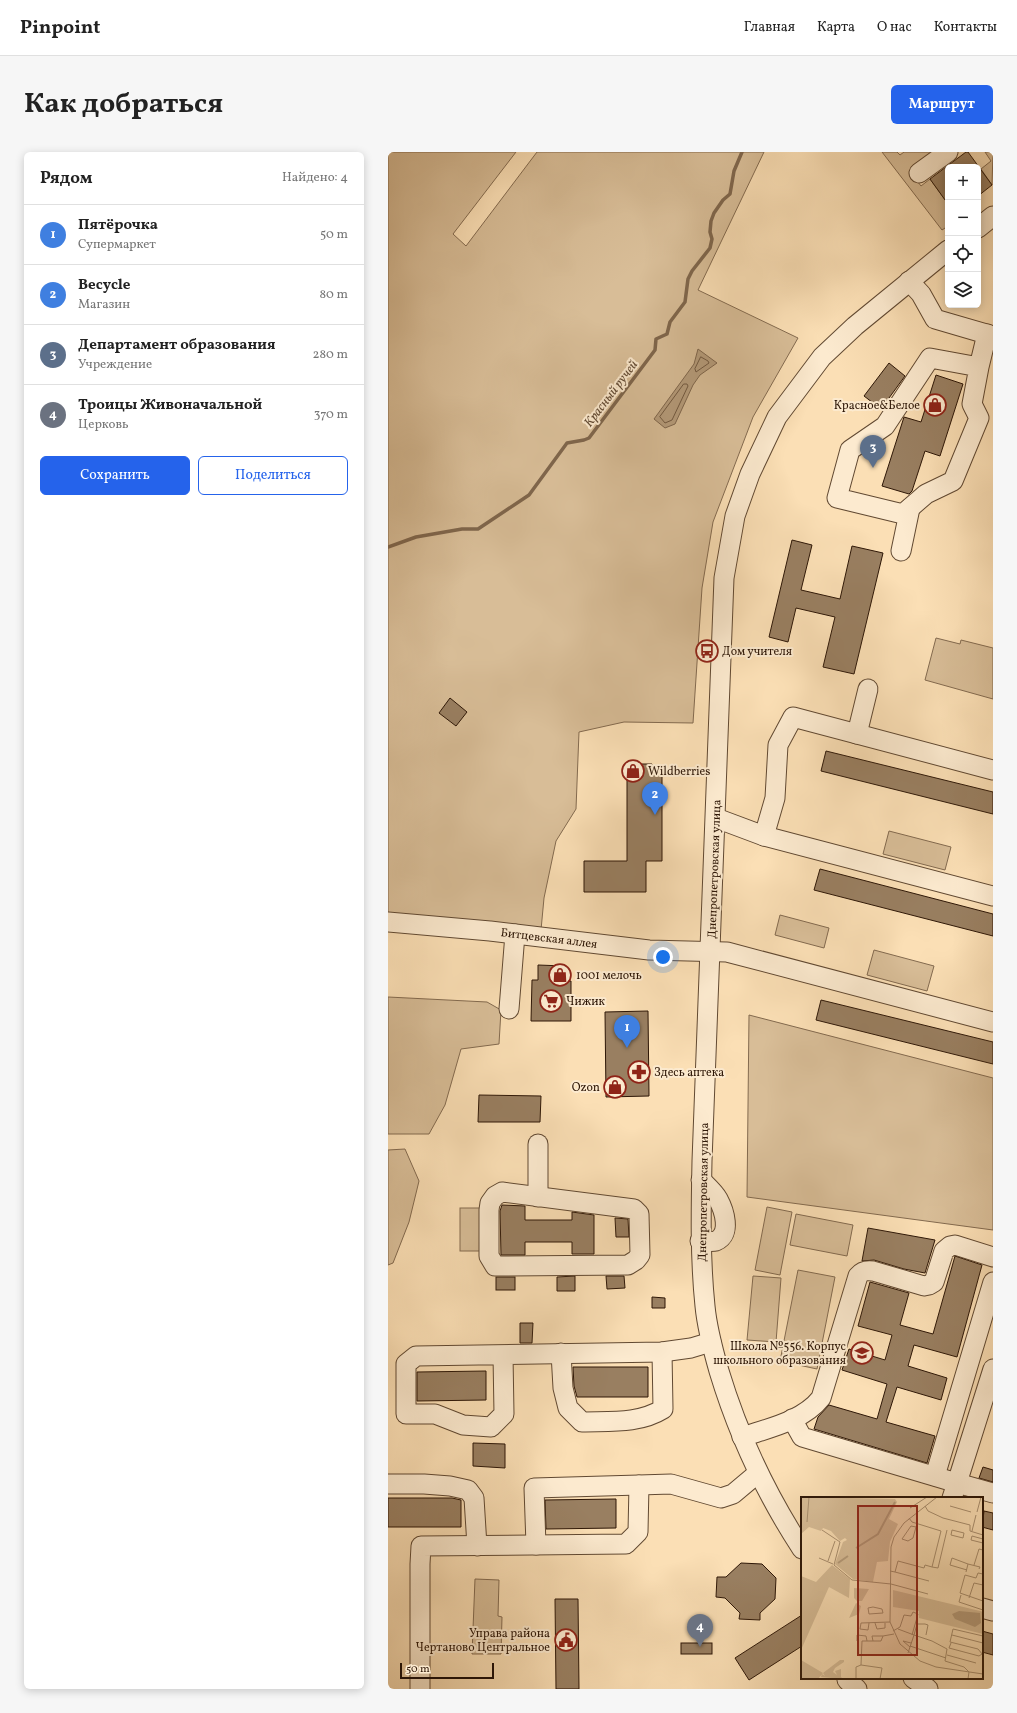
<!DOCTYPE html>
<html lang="ru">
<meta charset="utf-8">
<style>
:root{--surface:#fff;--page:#f6f6f6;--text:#222;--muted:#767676;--line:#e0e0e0;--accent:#2563eb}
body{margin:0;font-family:Vollkorn,serif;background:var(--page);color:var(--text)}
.controls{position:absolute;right:12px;top:12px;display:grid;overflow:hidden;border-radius:6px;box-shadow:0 2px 10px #0003}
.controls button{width:36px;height:36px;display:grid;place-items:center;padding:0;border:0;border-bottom:1px solid var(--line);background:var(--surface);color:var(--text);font:20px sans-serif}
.scale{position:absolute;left:12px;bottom:10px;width:94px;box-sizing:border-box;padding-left:4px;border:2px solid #2e1707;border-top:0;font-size:11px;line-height:14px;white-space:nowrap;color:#2e1707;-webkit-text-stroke:3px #fceacf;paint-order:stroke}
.you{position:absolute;left:275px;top:805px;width:14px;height:14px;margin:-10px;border:3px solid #fff;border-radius:50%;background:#1a73e8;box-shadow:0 0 0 6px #1a73e833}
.badge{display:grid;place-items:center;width:26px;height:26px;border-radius:50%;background:var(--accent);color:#fff;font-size:13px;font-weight:700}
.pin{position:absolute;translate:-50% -33px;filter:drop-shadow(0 1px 2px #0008)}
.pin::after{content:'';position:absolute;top:21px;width:14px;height:12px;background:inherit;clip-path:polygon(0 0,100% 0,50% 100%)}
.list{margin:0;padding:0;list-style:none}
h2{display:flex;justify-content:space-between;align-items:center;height:52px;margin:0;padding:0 16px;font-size:17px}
h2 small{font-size:13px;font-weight:400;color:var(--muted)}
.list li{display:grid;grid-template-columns:26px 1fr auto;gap:12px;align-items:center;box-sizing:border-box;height:60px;padding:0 16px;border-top:1px solid var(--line)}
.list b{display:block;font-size:15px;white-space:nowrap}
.list p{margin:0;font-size:13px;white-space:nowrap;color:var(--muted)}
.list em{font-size:13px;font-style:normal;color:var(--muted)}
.actions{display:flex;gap:8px;padding:12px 16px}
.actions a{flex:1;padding:9px 0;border:1px solid var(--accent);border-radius:6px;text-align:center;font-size:14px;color:var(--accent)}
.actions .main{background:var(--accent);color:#fff}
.icon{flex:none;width:22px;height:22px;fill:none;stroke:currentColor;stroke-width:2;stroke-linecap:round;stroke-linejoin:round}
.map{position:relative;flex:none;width:605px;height:1537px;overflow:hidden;border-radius:6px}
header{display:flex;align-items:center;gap:24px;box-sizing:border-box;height:56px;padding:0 20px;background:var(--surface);border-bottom:1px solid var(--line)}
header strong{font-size:19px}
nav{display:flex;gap:22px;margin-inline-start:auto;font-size:14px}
.intro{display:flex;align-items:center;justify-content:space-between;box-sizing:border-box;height:96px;padding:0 24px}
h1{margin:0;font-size:28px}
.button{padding:10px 18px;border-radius:6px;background:var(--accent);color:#fff;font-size:14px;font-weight:700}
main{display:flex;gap:24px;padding:0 24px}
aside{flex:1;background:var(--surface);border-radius:6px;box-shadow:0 2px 10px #0003}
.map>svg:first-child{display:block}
.green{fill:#d8bd97;stroke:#836a4f}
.water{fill:#b59b7a;stroke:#7f664c}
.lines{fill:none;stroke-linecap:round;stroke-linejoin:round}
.shore{stroke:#725940;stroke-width:1}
.stream{stroke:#7f664c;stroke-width:3.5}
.building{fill:#997f61;stroke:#2e1707}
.minor-casing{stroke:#614932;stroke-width:21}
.minor{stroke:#fceacf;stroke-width:19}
.labels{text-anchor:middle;stroke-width:4;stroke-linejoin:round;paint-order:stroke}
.poi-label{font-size:12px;fill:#2e1707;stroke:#fceacf;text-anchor:start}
.street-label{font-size:12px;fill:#2e1707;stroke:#fceacf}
.water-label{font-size:13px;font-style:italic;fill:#644c35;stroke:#fceacf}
.inset-river{fill:none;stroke:#b59b7a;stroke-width:2}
.inset-road{fill:none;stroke:#a98f6f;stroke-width:1}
.view{fill:#8f2418;fill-opacity:0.15;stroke:#8f2418;stroke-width:2}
.inset-edge{fill:none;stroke:#2e1707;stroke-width:2}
</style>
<header>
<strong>Pinpoint</strong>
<nav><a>Главная</a><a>Карта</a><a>О нас</a><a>Контакты</a></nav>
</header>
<div class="intro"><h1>Как добраться</h1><a class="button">Маршрут</a></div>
<main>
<aside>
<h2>Рядом<small>Найдено: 4</small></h2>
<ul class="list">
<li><span class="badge" style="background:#3f7fe0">1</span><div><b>Пятёрочка</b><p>Супермаркет</p></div><em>50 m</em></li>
<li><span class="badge" style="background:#3f7fe0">2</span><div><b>Becycle</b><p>Магазин</p></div><em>80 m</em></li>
<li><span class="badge" style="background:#5c6f8a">3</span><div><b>Департамент образования</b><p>Учреждение</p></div><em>280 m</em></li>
<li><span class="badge" style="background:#6b7280">4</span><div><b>Троицы Живоначальной</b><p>Церковь</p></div><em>370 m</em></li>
</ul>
<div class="actions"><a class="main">Сохранить</a><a>Поделиться</a></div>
</aside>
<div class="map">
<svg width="605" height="1537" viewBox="0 0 605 1537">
<rect width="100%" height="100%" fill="#fbdfb5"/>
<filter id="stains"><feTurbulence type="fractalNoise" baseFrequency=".005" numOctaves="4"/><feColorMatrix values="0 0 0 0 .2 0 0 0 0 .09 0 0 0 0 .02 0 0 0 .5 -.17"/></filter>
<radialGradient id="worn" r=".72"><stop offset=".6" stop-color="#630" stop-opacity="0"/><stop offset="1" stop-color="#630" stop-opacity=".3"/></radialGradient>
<g class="green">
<polygon points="0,0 128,0 65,82 78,94 149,0 376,0 310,138 410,186 365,265 325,370 314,436 305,571 236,570 191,580 188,657 168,689 156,746 153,778 0,761"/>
<polygon points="494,0 509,0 512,3 516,0 551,0 523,21 533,34 542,27 560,52 560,74 554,78"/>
<polygon points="597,0 605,0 604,33 593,17 603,9"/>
<polygon points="548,486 572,492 573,488 605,496 605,547 537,528"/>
<polygon points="501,679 563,695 557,718 495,702"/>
<polygon points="392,763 441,776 436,796 387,783"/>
<polygon points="486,798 546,814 539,839 479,823"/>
<polygon points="0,845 99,850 113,858 111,892 73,897 57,953 41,982 0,982"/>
<polygon points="361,863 605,926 605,1078 359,1045"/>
<polygon points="17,997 31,1029 21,1070 5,1111 0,1113 0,998"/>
<polygon points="379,1055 404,1060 392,1123 367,1118"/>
<rect x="72" y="1056" width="23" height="43"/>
<polygon points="408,1062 465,1073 459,1104 402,1093"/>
<polygon points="410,1118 447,1125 429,1217 392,1209"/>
<polygon points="365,1124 393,1126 388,1190 359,1188"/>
<polygon points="87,1427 111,1428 110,1464 114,1465 113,1502 84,1502"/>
</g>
<polygon class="water" points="310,197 329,211 312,223 305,233 287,272 277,276 266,267 306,212"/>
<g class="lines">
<g class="shore">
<polygon points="313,205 320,209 321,211 308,220 307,217"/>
<polygon points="296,232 299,232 300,234 284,268 277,271 272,265"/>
</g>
<polyline class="stream" points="0,395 28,385 74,377 90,377 141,343 179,291 196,288 201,286 267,198 268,187 279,182 282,170 297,150 300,127 304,119 322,96 324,87 322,80 323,69 326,61 335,48 342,42 346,19 354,0"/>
</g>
<g class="building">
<polygon points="578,0 580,0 604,33 590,44 590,15 560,15 560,52 542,27"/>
<polygon points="501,211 517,224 493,257 476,244"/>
<polygon points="548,223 575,232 552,304 537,299 524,339 521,342 494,334 516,265 533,270"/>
<polygon points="404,388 424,393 413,438 452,447 464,394 495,401 466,522 435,515 447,465 408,456 400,490 381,485"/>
<polygon points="62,546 79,560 68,574 51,561"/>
<polygon points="438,599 605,640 605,662 433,619"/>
<polygon points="239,612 264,612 264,623 274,623 274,709 258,709 258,740 196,740 196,709 239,709"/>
<polygon points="432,717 605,762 605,784 426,738"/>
<polygon points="150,813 176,814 175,829 183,829 183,869 143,869 144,828 150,828"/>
<polygon points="433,848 605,890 605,912 428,868"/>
<polygon points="260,859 261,944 218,945 217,860"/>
<polygon points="91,943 153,944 152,970 90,970"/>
<polygon points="114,1053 137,1054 137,1068 184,1068 184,1060 206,1063 206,1102 184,1102 184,1090 137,1090 137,1103 113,1103 112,1059"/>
<polygon points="227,1066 240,1067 241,1085 228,1085"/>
<polygon points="480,1076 547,1088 537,1121 516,1117 486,1108 474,1109"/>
<polygon points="567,1104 594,1113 569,1205 526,1193 520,1214 559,1226 553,1248 509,1235 498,1270 547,1284 539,1311 426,1277 430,1265 441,1253 489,1267 499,1232 454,1218 461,1197 497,1208 504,1183 470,1174 482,1130 521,1141 512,1173 545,1182"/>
<polygon points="187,1124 187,1139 169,1139 169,1125"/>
<polygon points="218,1124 236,1124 237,1136 219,1137"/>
<rect x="108" y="1125" width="19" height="13"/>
<polygon points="264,1145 277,1146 277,1156 264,1156"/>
<polygon points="132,1171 145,1171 144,1191 132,1191"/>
<polygon points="185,1215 260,1215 260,1245 189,1245 186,1234"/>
<polygon points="98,1219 98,1248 29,1249 29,1220"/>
<polygon points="85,1291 117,1292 117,1316 85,1314"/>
<polygon points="595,1315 605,1318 605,1330 591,1326"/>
<polygon points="0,1346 64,1346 73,1348 73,1375 0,1375"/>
<polygon points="228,1347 228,1376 158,1377 157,1348"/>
<polygon points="596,1359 605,1361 605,1378 594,1375"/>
<polygon points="353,1411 374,1412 388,1426 387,1447 372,1461 372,1468 351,1467 352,1461 337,1446 328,1445 329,1425 338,1425"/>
<polygon points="167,1447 190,1447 191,1537 168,1537"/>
<polygon points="414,1463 414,1494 361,1528 347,1506"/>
<polygon points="594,1479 605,1482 605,1503 594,1500"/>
<rect x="293" y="1491" width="31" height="11"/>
</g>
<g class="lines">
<g class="minor-casing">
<g id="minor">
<polyline points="531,21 560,0"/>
<polyline points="590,76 605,64"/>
<polyline points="521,129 533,142 547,167 605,184"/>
<polyline points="591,215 584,252 591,266 565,329 538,342 515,362 449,346 462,298 497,274 542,206 591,215 599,182"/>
<polyline points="513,399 522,356"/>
<polyline points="469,582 480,537"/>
<polyline points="328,666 376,684 387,646 390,593 405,565 605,618"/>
<polyline points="376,684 605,744"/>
<polyline points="0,770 102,779 261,798 339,800 605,870"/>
<polyline points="121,857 127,782"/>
<polygon points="114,1040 246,1057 251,1062 252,1103 248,1108 240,1113 107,1114 101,1104 101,1058 102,1051 107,1044"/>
<polyline points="150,1045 150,992"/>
<path d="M312 1089C317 1089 324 1090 328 1089 344 1082 336 1058 330 1047 326 1040 319 1034 313 1028"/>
<path d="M173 1201 175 1236 180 1256 194 1270C222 1269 251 1272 275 1257L274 1200"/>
<polyline points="115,1203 116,1262 103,1275 75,1273 47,1262 18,1262 18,1212 28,1204 274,1200 303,1196 323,1190"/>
<polyline points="404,1267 414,1285 569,1331 605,1217"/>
<path d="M354 1285C381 1276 415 1269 433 1246L470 1124C474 1119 478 1118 485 1119L536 1134 541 1133 546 1130 556 1099 562 1094 567 1093 605 1105"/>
<polyline points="547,1324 605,1130"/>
<polyline points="0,1332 36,1332 62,1334 80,1338 86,1346 89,1394"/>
<polyline points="564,1346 569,1331 605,1341"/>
<polyline points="148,1393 146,1336 251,1333"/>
<path d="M414 1397C378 1342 350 1282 331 1219 325 1198 319 1176 317 1154 312 1106 313 1057 314 1009L336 426 347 364 362 322 389 265 434 205 467 174 560 98"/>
<polyline points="594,1456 605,1459"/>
<polyline points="525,1526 540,1537"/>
<polyline points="459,1528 469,1537"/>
<polyline points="32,1537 32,1412 33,1394 238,1392 250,1380 251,1333 283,1332 333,1346 345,1342 370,1321"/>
</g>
</g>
<use href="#minor" class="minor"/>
</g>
<defs>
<g id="shop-ring" transform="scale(1.15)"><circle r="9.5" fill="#fceacf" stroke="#8f2418" stroke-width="1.5"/><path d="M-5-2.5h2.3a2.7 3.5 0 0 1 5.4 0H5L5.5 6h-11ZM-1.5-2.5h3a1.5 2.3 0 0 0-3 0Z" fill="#8f2418"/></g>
<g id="bus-ring" transform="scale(1.15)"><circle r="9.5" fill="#fceacf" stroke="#8f2418" stroke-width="1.5"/><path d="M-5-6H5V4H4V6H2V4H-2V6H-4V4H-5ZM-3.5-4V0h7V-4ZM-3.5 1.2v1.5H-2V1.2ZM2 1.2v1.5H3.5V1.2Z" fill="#8f2418"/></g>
<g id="supermarket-ring" transform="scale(1.15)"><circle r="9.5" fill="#fceacf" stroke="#8f2418" stroke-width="1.5"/><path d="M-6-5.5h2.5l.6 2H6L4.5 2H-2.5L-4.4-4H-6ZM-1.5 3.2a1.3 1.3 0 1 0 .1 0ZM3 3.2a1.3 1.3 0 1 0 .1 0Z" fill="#8f2418"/></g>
<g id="pharmacy-ring" transform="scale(1.15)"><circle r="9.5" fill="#fceacf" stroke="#8f2418" stroke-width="1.5"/><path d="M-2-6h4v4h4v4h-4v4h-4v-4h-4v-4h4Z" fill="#8f2418"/></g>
<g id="school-ring" transform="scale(1.15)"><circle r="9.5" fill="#fceacf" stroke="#8f2418" stroke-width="1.5"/><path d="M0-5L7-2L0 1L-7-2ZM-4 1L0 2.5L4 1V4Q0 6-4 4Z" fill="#8f2418"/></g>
<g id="civic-ring" transform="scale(1.15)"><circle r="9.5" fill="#fceacf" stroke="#8f2418" stroke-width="1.5"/><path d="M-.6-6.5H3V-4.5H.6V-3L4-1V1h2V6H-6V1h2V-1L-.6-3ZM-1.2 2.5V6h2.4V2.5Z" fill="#8f2418"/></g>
</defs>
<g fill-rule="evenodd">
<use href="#shop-ring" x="547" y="253"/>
<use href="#bus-ring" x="319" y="499"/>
<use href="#shop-ring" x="245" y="619"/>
<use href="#shop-ring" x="172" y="823"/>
<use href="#supermarket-ring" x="163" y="849"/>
<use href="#pharmacy-ring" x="251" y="920"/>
<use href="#shop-ring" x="227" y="935"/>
<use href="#school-ring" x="474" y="1201"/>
<use href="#civic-ring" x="178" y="1488"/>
</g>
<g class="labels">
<g class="poi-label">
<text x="532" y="257" text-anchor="end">Красное&amp;Белое</text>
<text x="334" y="503">Дом учителя</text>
<text x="260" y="623">Wildberries</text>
<text x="188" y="827">1001 мелочь</text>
<text x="178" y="853">Чижик</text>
<text x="266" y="924">Здесь аптека</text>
<text x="212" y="939" text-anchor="end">Ozon</text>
<text x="458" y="1198" text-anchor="end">Школа №556. Корпус<tspan x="458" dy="14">школьного образования</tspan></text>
<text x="162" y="1485" text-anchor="end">Управа района<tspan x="162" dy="14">Чертаново Центральное</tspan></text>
</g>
<g class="street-label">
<text transform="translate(326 717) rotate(-88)" y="4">Днепропетровская улица</text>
<text transform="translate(161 786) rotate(7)" y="4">Битцевская аллея</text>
<text transform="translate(315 1040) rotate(-89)" y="4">Днепропетровская улица</text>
</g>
<g class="water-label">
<text transform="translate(222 241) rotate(-53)" y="5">Красный ручей</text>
</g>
</g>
<g transform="translate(413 1345)">
<rect width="182" height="182" fill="#fbdfb5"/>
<path d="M0 0 94 2 96 5 88 22 97 27 89 45 87 64 76 65 72 85 52 82 34 67 42 45 46 43 44 41 39 44 30 34 22 31 20 34 8 30 0 37ZM31 68 49 82 48 101 28 90 0 153V79L15 85ZM53 91 68 92 61 104H56L53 101ZM92 93 179 114 182 115V137L118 121V114L92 110ZM55 106 60 109 58 117 48 121ZM0 163 22 176 17 182H0ZM39 163H43V165L34 171 32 175 36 178 34 174 40 172V180L42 182 20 180 21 177 24 179 22 176Z" fill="#d8bd97"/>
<path d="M158 114 179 116 180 126 174 130 154 122 151 117Z" fill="#b59b7a"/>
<path class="inset-river" d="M55 51 77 37 94 5M37 66 47 59"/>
<path class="inset-road" d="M136 0 103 26 93 40 90 50 89 125 99 147 119 164 135 170 182 177M124 9 127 14 142 21 169 28V34L182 38M149 9 170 15M109 11 126 0M176 15 180 0M6 25 8 0M115 30 112 41 107 44 101 42 110 29 115 30 116 27M21 33 39 45 33 68 51 83 90 87 127 97M151 33 163 36 162 41 150 38ZM171 34 175 18M182 42 171 39 170 43 182 46M18 61 32 67M27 64 34 44M173 68 178 52 182 53M131 70 137 71 146 33M166 73 149 68 151 61 167 67M89 74 94 75 97 64 123 71 124 68 131 70 140 34 111 25 108 21M94 75 128 84M165 75 167 67 179 70 178 72M182 77 177 76 175 81 164 78 159 96 182 104M160 98 158 105 182 113M168 101 173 86 182 88M72 110 81 112 82 116 68 117 67 111ZM68 126 67 133 59 132 60 126 89 125M74 126 76 132 84 131V126M97 132 113 138 116 127H124L127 128 125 138M92 134 99 130 103 118 110 119 112 115 117 117 111 138M151 138 182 146M182 139 152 132 149 145 177 152 182 158M56 144V138L65 139 66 144M72 144 71 139H82M150 146 148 151 178 159 181 157M109 149 145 161M109 150 102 144 110 146M107 156 113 138 131 144 146 152 144 164 163 170 168 175 167 182M146 158 175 166M60 168 81 171 79 182M55 182V170L60 168 61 144H80L82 139 93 137"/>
<path class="view" d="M57 9H116V158H57Z"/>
<rect width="182" height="182" class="inset-edge"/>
</g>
<rect width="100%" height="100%" filter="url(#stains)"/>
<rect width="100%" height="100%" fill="url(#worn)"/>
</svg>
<div class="controls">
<button>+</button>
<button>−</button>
<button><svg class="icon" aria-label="locate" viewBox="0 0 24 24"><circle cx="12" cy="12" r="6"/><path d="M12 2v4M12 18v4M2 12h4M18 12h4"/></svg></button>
<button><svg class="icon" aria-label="layers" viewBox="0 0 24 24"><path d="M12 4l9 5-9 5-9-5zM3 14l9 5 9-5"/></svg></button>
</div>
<div class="scale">50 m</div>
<div class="you"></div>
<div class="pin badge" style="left:239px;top:896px;background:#3f7fe0">1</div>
<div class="pin badge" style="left:267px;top:663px;background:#3f7fe0">2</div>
<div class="pin badge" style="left:485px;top:316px;background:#5c6f8a">3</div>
<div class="pin badge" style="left:312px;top:1495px;background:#6b7280">4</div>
</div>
</main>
